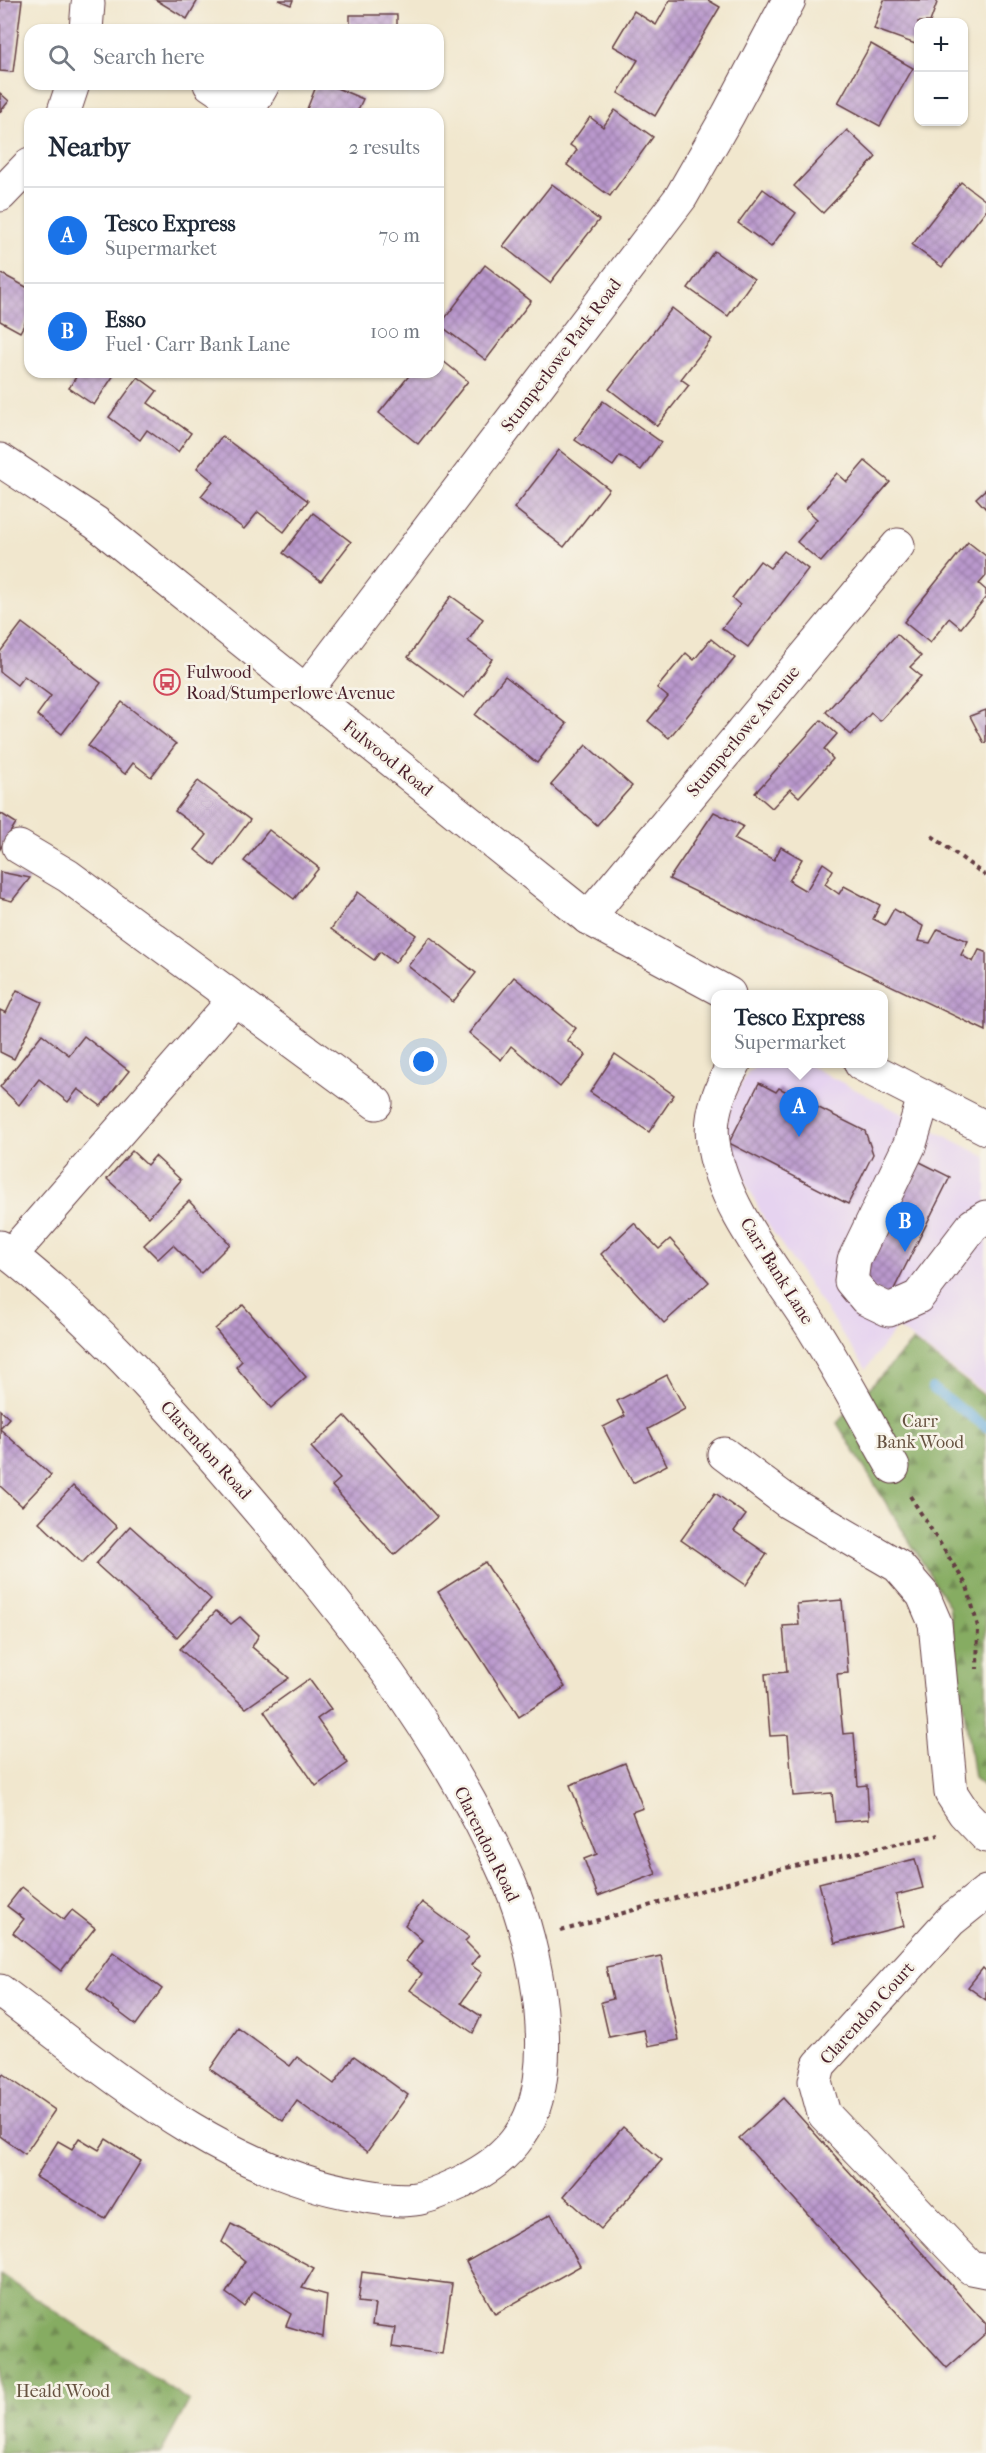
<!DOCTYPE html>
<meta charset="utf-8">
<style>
:root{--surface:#fff;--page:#f6f6f7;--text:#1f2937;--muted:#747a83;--line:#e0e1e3;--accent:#1a73e8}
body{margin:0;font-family:"IM FELL French Canon",serif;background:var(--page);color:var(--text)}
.controls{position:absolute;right:18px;top:18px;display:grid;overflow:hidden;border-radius:12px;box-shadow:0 2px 4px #0004}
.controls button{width:54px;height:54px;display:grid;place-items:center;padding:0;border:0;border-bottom:2px solid var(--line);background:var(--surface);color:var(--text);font:30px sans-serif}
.you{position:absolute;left:424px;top:1062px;width:21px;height:21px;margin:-15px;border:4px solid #fff;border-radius:50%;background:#1a73e8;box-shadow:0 0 0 9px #1a73e833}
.badge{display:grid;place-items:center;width:39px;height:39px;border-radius:50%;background:var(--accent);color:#fff;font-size:20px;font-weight:700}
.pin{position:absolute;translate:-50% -50px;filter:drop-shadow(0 2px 3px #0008)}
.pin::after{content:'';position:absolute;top:32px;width:21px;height:18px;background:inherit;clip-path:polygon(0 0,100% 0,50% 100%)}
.popup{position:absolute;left:711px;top:990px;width:177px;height:78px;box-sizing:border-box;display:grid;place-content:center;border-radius:12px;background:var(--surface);filter:drop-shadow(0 2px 4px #0005);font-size:20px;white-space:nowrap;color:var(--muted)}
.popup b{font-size:22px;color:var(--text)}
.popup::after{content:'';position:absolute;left:50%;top:100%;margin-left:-12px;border:12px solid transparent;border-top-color:var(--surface)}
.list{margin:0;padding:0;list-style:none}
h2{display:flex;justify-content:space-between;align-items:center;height:78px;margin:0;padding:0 24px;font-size:26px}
h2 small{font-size:20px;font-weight:400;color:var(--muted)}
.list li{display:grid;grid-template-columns:39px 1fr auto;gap:18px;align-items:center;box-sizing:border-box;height:96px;padding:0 24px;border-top:2px solid var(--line)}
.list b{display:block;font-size:22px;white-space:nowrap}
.list p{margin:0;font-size:20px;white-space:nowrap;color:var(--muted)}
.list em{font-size:20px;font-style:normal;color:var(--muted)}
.icon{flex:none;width:33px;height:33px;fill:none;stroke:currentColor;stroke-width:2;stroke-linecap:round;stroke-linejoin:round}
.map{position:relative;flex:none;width:986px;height:2453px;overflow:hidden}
.search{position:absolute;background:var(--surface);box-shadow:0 2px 4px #0004;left:24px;top:24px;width:420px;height:66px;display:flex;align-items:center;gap:15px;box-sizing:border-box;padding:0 21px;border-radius:18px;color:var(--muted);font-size:22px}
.panel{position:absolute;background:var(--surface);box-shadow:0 2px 4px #0004;left:24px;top:108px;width:420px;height:270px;border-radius:18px}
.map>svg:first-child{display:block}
.built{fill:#e6d3f0}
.forest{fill:url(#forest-firs);stroke:#686646;stroke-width:1.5}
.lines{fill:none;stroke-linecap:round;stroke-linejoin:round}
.stream{stroke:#66abdc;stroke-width:10}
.building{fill:url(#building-cross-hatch)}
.minor-casing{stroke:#633d43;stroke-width:35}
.path{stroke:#633d43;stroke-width:4;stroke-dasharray:4.5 4.5;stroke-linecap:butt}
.minor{stroke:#fff;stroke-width:33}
.labels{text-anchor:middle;stroke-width:5;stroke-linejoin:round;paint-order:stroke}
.street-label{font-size:18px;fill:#4a1f2b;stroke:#f7f3e8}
.poi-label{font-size:18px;fill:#4a1f2b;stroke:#f7f3e8;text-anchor:start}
.park-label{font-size:18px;fill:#665240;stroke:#f7f3e8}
</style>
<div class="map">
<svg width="986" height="2453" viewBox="0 0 986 2453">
<defs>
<pattern id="forest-firs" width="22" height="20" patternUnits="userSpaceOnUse" patternTransform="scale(1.5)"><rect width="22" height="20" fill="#86ac62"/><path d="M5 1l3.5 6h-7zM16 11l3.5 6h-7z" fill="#708b51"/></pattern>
<pattern id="building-cross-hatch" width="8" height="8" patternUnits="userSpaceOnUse" patternTransform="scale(1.5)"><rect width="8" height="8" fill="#ba99cd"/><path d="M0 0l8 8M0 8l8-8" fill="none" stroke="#997ca7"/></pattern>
</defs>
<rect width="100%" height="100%" fill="#f7f3e8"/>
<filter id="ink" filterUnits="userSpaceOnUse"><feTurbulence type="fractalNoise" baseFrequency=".0167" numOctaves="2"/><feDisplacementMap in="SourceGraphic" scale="12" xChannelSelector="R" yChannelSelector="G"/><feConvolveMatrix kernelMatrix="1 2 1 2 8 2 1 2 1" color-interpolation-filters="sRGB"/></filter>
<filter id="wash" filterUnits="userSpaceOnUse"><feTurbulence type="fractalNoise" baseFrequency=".008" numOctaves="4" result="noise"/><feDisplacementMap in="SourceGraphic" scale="24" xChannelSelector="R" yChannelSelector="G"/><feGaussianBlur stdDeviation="1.35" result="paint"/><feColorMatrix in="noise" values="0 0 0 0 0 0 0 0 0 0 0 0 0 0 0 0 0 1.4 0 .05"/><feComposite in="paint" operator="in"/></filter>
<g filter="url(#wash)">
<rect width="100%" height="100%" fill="#f1e7ce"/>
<polygon class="built" points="758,1064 806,1064 986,1157 986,1394 897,1327 866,1369 764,1219 724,1138 730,1105 748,1072"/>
<g class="forest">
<polygon points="913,1341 986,1397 986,1788 974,1778 949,1606 837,1423"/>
<polygon points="0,2274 189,2401 161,2453 0,2453"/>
</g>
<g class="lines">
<polyline class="stream" points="932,1388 986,1427"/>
</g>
<g id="blocks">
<g class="building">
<polygon points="0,0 22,0 13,72 0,71"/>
<polygon points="156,0 198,0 187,19"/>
<polygon points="278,0 293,0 291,5"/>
<polygon points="670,0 708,0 720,7 655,116 618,93 638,60 613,46 634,11 656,25"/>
<polygon points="884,0 938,0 930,22 918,22 918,45 874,29"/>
<rect x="350" y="15" width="47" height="15"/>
<polygon points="871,44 913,68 880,126 838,103"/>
<polygon points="317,84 327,84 363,99 356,114 305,114"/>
<polygon points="0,93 9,101 0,112"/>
<polygon points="615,110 653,137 610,196 567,165 577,150 570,145 590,117 603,127"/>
<polygon points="847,130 876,157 823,213 794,186"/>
<polygon points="961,182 986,201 986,210 942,267 912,245"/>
<polygon points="552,184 599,220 550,283 503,246"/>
<polygon points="763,189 796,213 771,247 738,223"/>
<polygon points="714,251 754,279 728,316 688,288"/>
<polygon points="485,265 531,301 486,360 440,325"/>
<polygon points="0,273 30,289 30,314 20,332 0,321"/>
<polygon points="672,308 712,339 681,379 689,385 657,426 609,389"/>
<polygon points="438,357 468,381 418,444 379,413 412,372 438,372"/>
<polygon points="75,372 116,372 94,405 69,388 78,374"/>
<polygon points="138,377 157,391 148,403 191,433 178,452 147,430 140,440 109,417"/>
<polygon points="603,401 661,442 641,470 620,456 613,466 575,440"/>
<polygon points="222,436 308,501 284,532 258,512 244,529 201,496 213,481 197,468"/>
<polygon points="559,450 609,489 564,547 514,508"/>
<polygon points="865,461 890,482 821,562 797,542 817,519 806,509 837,473 847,482"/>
<polygon points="986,489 986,509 976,498"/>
<polygon points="313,513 351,542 321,581 283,553"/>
<polygon points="968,542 986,556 986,576 979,584 986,590 986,597 961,628 949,618 930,643 904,622"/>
<polygon points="784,551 808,569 748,647 722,628 740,605 732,598 760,561 770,568"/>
<polygon points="451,596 483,619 468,641 492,659 464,698 408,657"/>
<polygon points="22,623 101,683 62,734 37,715 51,696 24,676 17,685 0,672 0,652"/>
<polygon points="897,634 921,656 910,667 921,676 880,721 871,713 851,735 826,712"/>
<polygon points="711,639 735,658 669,738 648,721 668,697 657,688 686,653 694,660"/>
<polygon points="505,676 567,724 537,763 475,715"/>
<polygon points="122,702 176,744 151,777 133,763 125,774 88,746"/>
<polygon points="986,710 986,742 984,743 970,716"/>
<polygon points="821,720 837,734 824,749 833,759 799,797 790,789 772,808 755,793"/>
<polygon points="586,745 632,786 597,825 551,785"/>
<polygon points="198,781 250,820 215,866 195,850 207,835 175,811"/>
<polygon points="714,812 743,826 734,839 774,860 781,847 802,859 789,881 806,891 823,863 833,870 825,884 839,894 844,886 880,905 873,919 885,925 894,909 923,926 918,941 930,943 938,929 968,941 961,955 973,962 979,950 986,952 986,1031 669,879"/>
<polygon points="0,813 16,823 0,849"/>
<polygon points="269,830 319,868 294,899 244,861"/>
<polygon points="0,872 30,878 12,901 0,898"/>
<polygon points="358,892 416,935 395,963 380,952 374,960 331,929"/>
<polygon points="430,937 476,973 453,1002 408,966"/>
<polygon points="514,977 576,1028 567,1040 586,1055 560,1087 511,1046 501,1060 469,1033"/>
<polygon points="17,990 42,1002 14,1059 0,1052 0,1010 6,1013"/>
<polygon points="42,1034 69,1055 84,1036 129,1071 101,1106 78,1089 68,1102 39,1079 19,1105 0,1087"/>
<polygon points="615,1054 674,1095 649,1132 590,1092"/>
<polygon points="759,1083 776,1092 779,1088 865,1131 873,1154 848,1204 729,1143"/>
<polygon points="132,1151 147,1165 155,1156 181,1180 149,1217 107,1179"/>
<polygon points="914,1159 950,1177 890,1297 854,1279"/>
<polygon points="189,1201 230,1244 201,1273 173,1245 158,1259 144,1245"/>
<polygon points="634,1223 659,1249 670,1239 709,1282 664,1323 601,1254"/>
<polygon points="243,1305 306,1377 271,1408 236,1367 242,1361 215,1329"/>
<polygon points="667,1375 685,1409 648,1429 667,1465 633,1483 603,1427 625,1416 617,1401"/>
<polygon points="0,1410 9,1418 0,1428"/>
<polygon points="345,1416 437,1517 394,1555 332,1486 340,1479 311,1447"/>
<polygon points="0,1429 51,1475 22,1506 0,1486"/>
<polygon points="73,1486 117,1527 82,1563 39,1522"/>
<polygon points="715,1493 746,1515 734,1531 767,1554 746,1585 681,1540"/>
<polygon points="130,1526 211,1599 177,1637 96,1564"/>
<polygon points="485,1562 565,1687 519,1717 438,1592"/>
<polygon points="842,1600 848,1673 837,1674 843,1734 854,1733 858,1786 867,1785 869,1819 835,1822 832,1793 793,1796 788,1735 770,1736 765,1674 787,1672 783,1626 799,1625 797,1604"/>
<polygon points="216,1611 231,1624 240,1617 259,1635 252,1647 289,1678 246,1708 180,1649"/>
<polygon points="309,1679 331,1709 317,1719 348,1763 316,1786 264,1711"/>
<polygon points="625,1763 643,1808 632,1812 656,1874 598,1896 584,1859 597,1854 570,1785"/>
<polygon points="915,1859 923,1888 896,1895 904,1926 835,1943 819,1883"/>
<polygon points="22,1887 64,1920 72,1910 95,1928 61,1971 13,1933 24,1919 7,1906"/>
<polygon points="422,1902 469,1937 465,1941 479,1955 471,1965 482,1973 461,2003 481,2016 473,2033 410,1990 422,1974 406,1961 422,1940 405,1925"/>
<polygon points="113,1952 162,1989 136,2025 87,1988"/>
<polygon points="661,1956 679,2040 648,2046 644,2030 609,2037 601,2002 613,1999 606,1967"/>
<polygon points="983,1968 986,1971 986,2000 968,1987"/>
<polygon points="238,2028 290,2066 297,2057 334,2084 354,2056 408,2095 367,2152 297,2101 283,2121 210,2069"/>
<polygon points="3,2074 55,2110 25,2154 0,2136 0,2079"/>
<polygon points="783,2098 986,2324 986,2333 947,2368 739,2138"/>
<polygon points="623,2127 662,2160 601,2229 564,2196"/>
<polygon points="79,2138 99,2150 106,2139 141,2161 105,2219 36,2177 58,2141 72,2149"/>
<polygon points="551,2214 580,2266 495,2314 466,2262"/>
<polygon points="231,2224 314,2268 302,2288 327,2295 323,2337 286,2326 291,2314 254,2291 244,2306 226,2293 245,2261 222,2242"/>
<polygon points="362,2272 452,2284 442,2354 392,2347 395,2328 372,2325 375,2304 358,2302"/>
</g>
</g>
</g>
<g filter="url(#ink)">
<use href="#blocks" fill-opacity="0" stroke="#633d43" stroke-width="1.5"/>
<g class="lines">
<g class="minor-casing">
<g id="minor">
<polyline points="86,30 88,4"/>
<polyline points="210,84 247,109"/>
<polyline points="63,114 73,84"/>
<polyline points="246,114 263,84"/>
<polyline points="0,195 30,164"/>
<polyline points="0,460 96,523 588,918 729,994"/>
<polyline points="305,692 681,197 728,115 789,0"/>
<polyline points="19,847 68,876 376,1103"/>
<polyline points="588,918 898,545"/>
<path d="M734 1064C721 1086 709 1114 713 1141 720 1206 782 1278 816 1333 843 1376 867 1422 893 1467"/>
<polyline points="861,1064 986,1128"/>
<polyline points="924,1097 910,1144 854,1260 851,1281 866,1299 889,1310 918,1297 973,1225 986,1217"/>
<path d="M0 1247C89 1315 165 1401 238 1486 342 1607 445 1734 509 1882 536 1945 563 2075 520 2135 505 2157 486 2170 462 2182 448 2188 431 2197 415 2199 396 2202 374 2197 356 2194 221 2171 107 2071 0 1991"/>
<polyline points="11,1255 234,1000"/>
<polyline points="724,1454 788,1502 898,1566 923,1595 935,1623 951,1793 964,1813 986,1836"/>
<polyline points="986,1892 951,1920 819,2065 815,2081 824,2114 971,2268 986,2271"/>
</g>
</g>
<g class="path">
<polyline points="932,836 986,876"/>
<polyline points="910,1496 967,1586 978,1627 977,1669"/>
<polyline points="561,1931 762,1873 938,1835"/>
</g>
<use href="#minor" class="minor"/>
</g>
</g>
<defs>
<g id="bus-ring" transform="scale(1.35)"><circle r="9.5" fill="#f7f3e8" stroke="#d1495b" stroke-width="1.5"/><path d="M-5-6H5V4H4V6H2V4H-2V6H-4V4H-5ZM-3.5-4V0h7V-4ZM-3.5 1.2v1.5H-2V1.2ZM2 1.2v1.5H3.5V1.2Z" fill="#d1495b"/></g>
</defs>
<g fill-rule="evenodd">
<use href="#bus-ring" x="167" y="682"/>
</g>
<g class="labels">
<g class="street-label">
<text transform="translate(561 355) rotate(-53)" y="6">Stumperlowe Park Road</text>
<text transform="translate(743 731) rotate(-50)" y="6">Stumperlowe Avenue</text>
<text transform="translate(388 758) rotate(39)" y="6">Fulwood Road</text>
<text transform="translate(777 1271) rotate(58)" y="6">Carr Bank Lane</text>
<text transform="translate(206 1450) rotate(48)" y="6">Clarendon Road</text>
<text transform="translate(487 1844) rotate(64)" y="6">Clarendon Road</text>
<text transform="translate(867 2013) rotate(-48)" y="6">Clarendon Court</text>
</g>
<g class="poi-label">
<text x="186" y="678">Fulwood<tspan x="186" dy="21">Road/Stumperlowe Avenue</tspan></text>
</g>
<g class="park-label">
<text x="920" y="1427">Carr<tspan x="920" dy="21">Bank Wood</tspan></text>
<text x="63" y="2397">Heald Wood</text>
</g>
</g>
</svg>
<div class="controls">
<button>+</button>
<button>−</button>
</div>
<div class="you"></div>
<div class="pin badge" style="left:799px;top:1137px">A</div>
<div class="popup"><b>Tesco Express</b>Supermarket</div>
<div class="pin badge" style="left:905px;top:1252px">B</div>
<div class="search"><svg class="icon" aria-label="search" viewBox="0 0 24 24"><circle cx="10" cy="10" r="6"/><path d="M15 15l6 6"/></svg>Search here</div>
<section class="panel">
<h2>Nearby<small>2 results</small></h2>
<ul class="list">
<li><span class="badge">A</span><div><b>Tesco Express</b><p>Supermarket</p></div><em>70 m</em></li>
<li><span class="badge">B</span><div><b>Esso</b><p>Fuel · Carr Bank Lane</p></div><em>100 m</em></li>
</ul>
</section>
</div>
